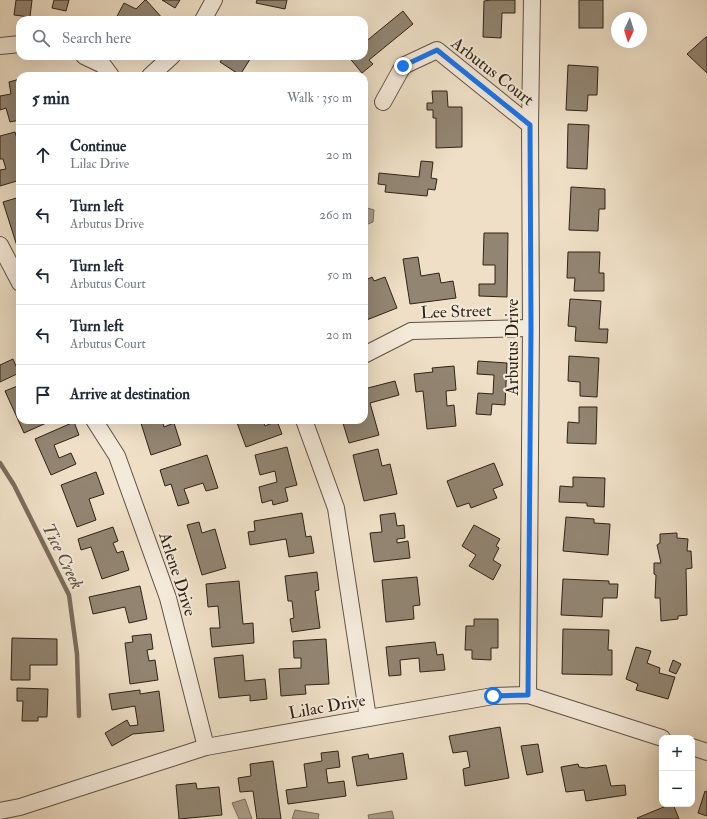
<!DOCTYPE html>
<meta charset="utf-8">
<style>
:root{--surface:#fff;--page:#f2f2f3;--text:#1f2937;--muted:#747a83;--line:#e0e1e3}
body{margin:0;font-family:"IM FELL Double Pica",serif;background:var(--page);color:var(--text)}
.controls{position:absolute;right:12px;bottom:12px;display:grid;overflow:hidden;border-radius:8px;box-shadow:0 4px 16px #0002}
.controls button{width:36px;height:36px;display:grid;place-items:center;padding:0;border:0;border-bottom:1px solid var(--line);background:var(--surface);color:var(--text);font:20px sans-serif}
.compass{position:absolute;left:611px;top:12px;width:36px;height:36px;border-radius:50%;background:var(--surface);box-shadow:0 4px 16px #0002;rotate:184deg}
.stop{position:absolute;width:12px;height:12px;margin:-9px;border:3px solid #1a73e8;border-radius:50%;background:#fff}
.stop.end{background:#1a73e8;border-color:#fff;box-shadow:0 1px 4px #0008}
.list{margin:0;padding:0;list-style:none}
h2{display:flex;justify-content:space-between;align-items:center;height:52px;margin:0;padding:0 16px;font-size:17px}
h2 small{font-size:13px;font-weight:400;color:var(--muted)}
.list li{display:grid;grid-template-columns:26px 1fr auto;gap:12px;align-items:center;box-sizing:border-box;height:60px;padding:0 16px;border-top:1px solid var(--line)}
.list b{display:block;font-size:15px;white-space:nowrap}
.list p{margin:0;font-size:13px;white-space:nowrap;color:var(--muted)}
.list em{font-size:13px;font-style:normal;color:var(--muted)}
.icon{flex:none;width:22px;height:22px;fill:none;stroke:currentColor;stroke-width:2;stroke-linecap:round;stroke-linejoin:round}
.map{position:relative;flex:none;width:707px;height:819px;overflow:hidden}
.search{position:absolute;background:var(--surface);box-shadow:0 4px 16px #0002;left:16px;top:16px;width:352px;height:44px;display:flex;align-items:center;gap:10px;box-sizing:border-box;padding:0 14px;border-radius:12px;color:var(--muted);font-size:15px}
.panel{position:absolute;background:var(--surface);box-shadow:0 4px 16px #0002;left:16px;top:72px;width:352px;height:352px;border-radius:12px}
.map>svg:first-child{display:block}
.water{fill:#ad9f8a;stroke:#7b6d5c}
.lines{fill:none;stroke-linecap:round;stroke-linejoin:round}
.stream{stroke:#7b6d5c;stroke-width:4.5}
.building{fill:#928572;stroke:#2f2317}
.minor-casing{stroke:#5f5243;stroke-width:18}
.minor{stroke:#f4eada;stroke-width:16}
.route{stroke:#1a73e8;stroke-width:5}
.labels{text-anchor:middle;stroke-width:4;stroke-linejoin:round;paint-order:stroke}
.street-label{font-size:17px;fill:#2f2317;stroke:#f4eada}
.water-label{font-size:18px;font-style:italic;fill:#5b4e3f;stroke:#f4eada}
</style>
<div class="map">
<svg width="707" height="819" viewBox="0 0 707 819">
<rect width="100%" height="100%" fill="#eedfc6"/>
<filter id="stains"><feTurbulence type="fractalNoise" baseFrequency=".005" numOctaves="4"/><feColorMatrix values="0 0 0 0 .2 0 0 0 0 .09 0 0 0 0 .02 0 0 0 .5 -.17"/></filter>
<radialGradient id="worn" r=".72"><stop offset=".6" stop-color="#630" stop-opacity="0"/><stop offset="1" stop-color="#630" stop-opacity=".3"/></radialGradient>
<g class="water">
<polygon points="364,207 374,210 373,222 368,224 364,224"/>
<polygon points="245,799 252,819 239,819 232,803"/>
<polygon points="295,810 319,814 318,819 292,819"/>
<polygon points="392,811 394,819 369,819 368,815"/>
</g>
<g class="lines">
<polyline class="stream" points="0,463 14,485 69,595 77,654 79,716"/>
</g>
<g class="building">
<polygon points="16,0 32,0 30,17 14,15"/>
<polygon points="54,0 69,0 66,11 52,8"/>
<polygon points="145,0 146,0 164,20 134,20 132,19 131,20 115,20 124,3 136,9"/>
<polygon points="162,0 180,0 175,8"/>
<polygon points="257,0 287,0 285,9 256,3"/>
<polygon points="491,0 515,0 515,13 502,13 501,38 483,37 484,1"/>
<rect x="579" y="0" width="24" height="28"/>
<polygon points="403,11 413,24 369,60 373,64 362,73 348,56 364,56 364,43"/>
<polygon points="706,37 707,37 707,73 687,54"/>
<polygon points="224,56 252,56 240,75 220,62"/>
<polygon points="568,65 598,67 597,95 588,95 587,111 566,110"/>
<polygon points="20,79 20,106 18,106 20,120 10,122 6,108 0,110 0,96 11,94 9,82"/>
<polygon points="432,91 447,91 448,107 462,107 462,147 436,148 436,118 433,118 433,110 427,110 427,103 433,103"/>
<polygon points="568,124 589,125 587,169 567,168"/>
<polygon points="15,132 17,139 20,138 20,180 0,186 0,170 6,169 3,159 0,159 0,136"/>
<polygon points="421,161 433,162 431,178 437,179 435,190 428,189 427,196 385,192 386,185 378,184 379,173 419,177"/>
<polygon points="571,187 605,189 605,209 599,209 598,231 569,230"/>
<polygon points="20,197 20,245 17,246 3,202"/>
<polygon points="484,233 508,233 507,297 479,296 479,284 495,284 495,265 483,265"/>
<polygon points="568,252 600,252 599,273 604,273 604,291 574,291 575,278 567,278"/>
<polygon points="418,257 421,276 439,273 441,283 453,281 456,298 410,304 403,259"/>
<polygon points="372,277 374,281 385,277 397,308 364,321 364,281"/>
<polygon points="570,299 601,301 599,329 608,329 607,343 575,341 576,327 568,326"/>
<polygon points="569,356 599,358 597,397 580,396 580,382 568,381"/>
<polygon points="13,359 19,373 0,382 0,365"/>
<polygon points="478,361 507,363 505,405 492,404 491,415 476,414 478,393 493,394 494,375 477,374"/>
<polygon points="454,366 456,390 446,391 447,406 454,405 456,426 427,429 423,391 416,392 414,374 433,372 432,368"/>
<polygon points="395,381 399,395 370,403 379,435 349,443 342,420 364,420 364,389"/>
<polygon points="20,385 20,420 53,420 24,433 5,391"/>
<polygon points="579,407 597,407 596,444 567,443 568,422 579,423"/>
<polygon points="140,420 162,420 164,427 174,423 181,445 151,455"/>
<polygon points="236,420 263,420 265,426 277,421 282,434 246,447"/>
<polygon points="74,422 79,435 54,445 59,458 71,453 76,464 51,475 35,439"/>
<polygon points="287,447 297,485 285,488 288,501 273,505 272,500 262,503 259,487 277,482 275,471 260,475 255,455"/>
<polygon points="378,449 382,466 390,464 397,494 364,501 353,455"/>
<polygon points="207,455 218,488 206,491 203,483 184,489 189,503 178,506 171,484 165,486 160,470"/>
<polygon points="494,463 503,485 493,489 497,498 471,508 469,503 457,507 447,481"/>
<polygon points="96,472 104,494 89,499 96,520 77,527 61,485"/>
<polygon points="573,477 605,478 604,507 587,506 587,503 559,502 560,486 573,487"/>
<polygon points="302,513 306,537 311,536 314,553 289,557 286,539 250,545 248,532 255,531 254,521"/>
<polygon points="395,513 397,526 404,525 405,538 397,539 397,543 408,541 410,558 374,562 370,533 382,532 380,515"/>
<polygon points="566,517 594,519 594,523 610,524 608,555 563,551"/>
<polygon points="199,522 202,533 215,529 226,568 202,575 187,525"/>
<polygon points="474,525 500,539 496,546 499,548 493,560 501,565 493,580 469,566 476,555 462,546"/>
<polygon points="113,527 118,541 113,543 117,553 123,551 129,570 102,579 91,547 81,550 78,539"/>
<polygon points="677,533 677,538 688,539 687,551 691,551 692,568 686,569 687,615 678,616 678,619 661,621 660,598 655,598 656,575 654,574 654,563 661,563 657,545 660,543 660,534"/>
<polygon points="317,572 319,590 315,591 320,628 292,632 290,619 294,618 292,601 288,601 285,576"/>
<polygon points="417,577 420,605 413,606 414,619 386,622 382,580"/>
<polygon points="563,579 609,581 609,584 618,584 617,598 603,598 602,617 561,615"/>
<polygon points="239,581 243,624 253,623 254,643 212,647 210,628 220,628 218,606 208,607 206,584"/>
<polygon points="140,586 147,619 129,623 125,607 93,614 89,597"/>
<polygon points="474,619 498,619 498,648 491,648 491,660 472,659 472,650 465,650 466,626 474,626"/>
<polygon points="563,629 609,630 608,650 612,650 612,675 562,674"/>
<polygon points="151,634 153,649 147,650 149,661 155,660 158,680 130,684 125,643 133,642 132,636"/>
<polygon points="12,638 57,639 57,665 30,665 30,680 11,680"/>
<polygon points="326,639 329,684 305,685 306,694 281,696 279,669 301,668 301,658 294,658 293,641"/>
<polygon points="435,642 437,655 443,654 445,670 420,672 419,658 400,660 401,675 389,676 386,647"/>
<polygon points="636,647 651,651 647,663 660,668 659,673 675,677 668,699 636,690 638,684 626,679"/>
<polygon points="243,655 245,681 265,679 267,699 250,701 250,695 219,698 214,658"/>
<polygon points="673,660 681,664 676,674 669,671"/>
<polygon points="17,688 48,689 47,717 38,717 38,721 22,721 23,701 17,701"/>
<polygon points="140,690 140,694 159,691 164,731 133,734 112,746 105,733 127,720 130,726 138,725 135,706 112,710 109,694"/>
<polygon points="500,727 509,778 465,786 463,769 470,767 467,751 453,753 449,736"/>
<polygon points="538,744 543,772 527,775 521,746"/>
<polygon points="338,751 340,767 326,769 328,783 344,781 346,796 288,804 286,790 307,787 304,764 322,761 321,753"/>
<polygon points="403,753 407,779 357,786 352,757 368,754 369,759"/>
<polygon points="273,761 281,819 257,819 253,791 240,792 238,778 251,776 250,764"/>
<polygon points="578,764 579,767 586,768 606,765 611,786 625,785 626,795 586,801 584,790 566,792 561,767"/>
<polygon points="196,783 197,789 219,787 222,815 179,819 176,785"/>
<polygon points="705,791 707,792 707,816 698,813"/>
<polygon points="671,804 673,804 679,819 638,819 637,818"/>
</g>
<g class="lines">
<g class="minor-casing">
<g id="minor">
<polyline points="203,20 214,0"/>
<polyline points="0,46 20,44"/>
<polyline points="84,56 103,65 111,76"/>
<polyline points="150,76 172,56"/>
<polyline points="383,102 403,66 437,50 530,125"/>
<polyline points="0,245 20,283"/>
<polyline points="364,355 411,331 531,328"/>
<polyline points="94,420 117,456 168,598 206,747"/>
<polyline points="304,420 336,508 368,718"/>
<polyline points="528,695 531,328 530,125 532,0"/>
<polyline points="692,747 707,752"/>
<polyline points="0,811 20,807 206,747 493,696 528,695 662,738"/>
</g>
</g>
<use href="#minor" class="minor"/>
</g>
<g class="lines">
<polyline class="route" points="403,66 437,50 530,125 531,328 528,695 493,696"/>
</g>
<g class="labels">
<g class="street-label">
<text transform="translate(493 71) rotate(38)" y="6">Arbutus Court</text>
<text transform="translate(456 311) rotate(-2)" y="6">Lee Street</text>
<text transform="translate(512 347) rotate(-90)" y="6">Arbutus Drive</text>
<text transform="translate(178 574) rotate(72)" y="6">Arlene Drive</text>
<text transform="translate(327 706) rotate(-10)" y="6">Lilac Drive</text>
</g>
<g class="water-label">
<text transform="translate(63 556) rotate(64)" y="6">Tice Creek</text>
</g>
</g>
<rect width="100%" height="100%" filter="url(#stains)"/>
<rect width="100%" height="100%" fill="url(#worn)"/>
</svg>
<div class="controls">
<button>+</button>
<button>−</button>
</div>
<svg class="compass" viewBox="-18 -18 36 36"><path d="M0-13l5 13h-10z" fill="#e53935"/><path d="M0 13l5-13h-10z" fill="#747a83"/></svg>
<div class="stop" style="left:493px;top:696px"></div>
<div class="stop end" style="left:403px;top:66px"></div>
<div class="search"><svg class="icon" aria-label="search" viewBox="0 0 24 24"><circle cx="10" cy="10" r="6"/><path d="M15 15l6 6"/></svg>Search here</div>
<section class="panel">
<h2>5 min<small>Walk · 350 m</small></h2>
<ul class="list">
<li><svg class="icon" aria-label="ahead" viewBox="0 0 24 24"><path d="M12 20V5M6 11l6-6 6 6"/></svg><div><b>Continue</b><p>Lilac Drive</p></div><em>20 m</em></li>
<li><svg class="icon" aria-label="left" viewBox="0 0 24 24"><path d="M17 20v-9H6M10 6l-5 5 5 5"/></svg><div><b>Turn left</b><p>Arbutus Drive</p></div><em>260 m</em></li>
<li><svg class="icon" aria-label="left" viewBox="0 0 24 24"><path d="M17 20v-9H6M10 6l-5 5 5 5"/></svg><div><b>Turn left</b><p>Arbutus Court</p></div><em>50 m</em></li>
<li><svg class="icon" aria-label="left" viewBox="0 0 24 24"><path d="M17 20v-9H6M10 6l-5 5 5 5"/></svg><div><b>Turn left</b><p>Arbutus Court</p></div><em>20 m</em></li>
<li><svg class="icon" aria-label="arrive" viewBox="0 0 24 24"><path d="M6 21V4h12l-3 4 3 4H6"/></svg><div><b>Arrive at destination</b></div></li>
</ul>
</section>
</div>
